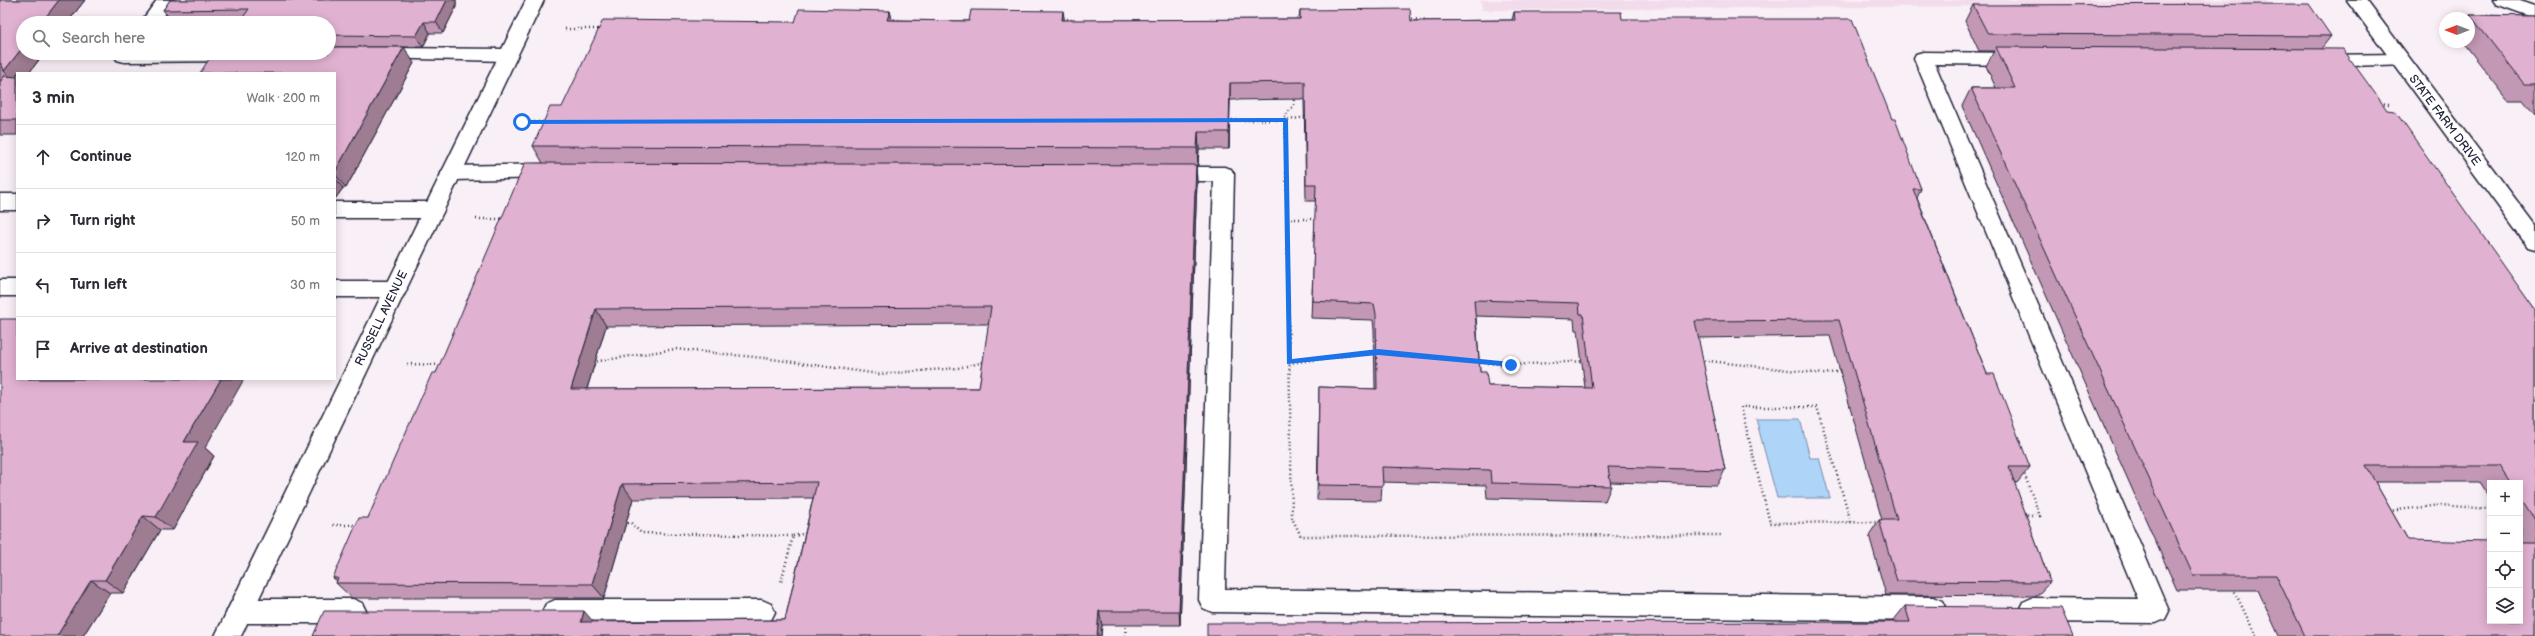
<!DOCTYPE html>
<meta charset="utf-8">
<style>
:root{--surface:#fff;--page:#f7f7f7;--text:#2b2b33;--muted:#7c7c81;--line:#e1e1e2}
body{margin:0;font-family:"Balsamiq Sans",sans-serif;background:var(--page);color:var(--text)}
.controls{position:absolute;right:12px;bottom:12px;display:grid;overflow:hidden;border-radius:0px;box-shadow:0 2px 10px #0003}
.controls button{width:36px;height:36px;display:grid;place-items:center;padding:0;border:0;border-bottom:1px solid var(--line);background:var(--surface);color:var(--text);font:20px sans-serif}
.compass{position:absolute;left:2439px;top:12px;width:36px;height:36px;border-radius:50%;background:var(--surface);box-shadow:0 2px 10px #0003;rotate:270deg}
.stop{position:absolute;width:12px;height:12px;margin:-9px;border:3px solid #1a73e8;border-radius:50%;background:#fff}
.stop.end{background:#1a73e8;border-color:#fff;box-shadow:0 1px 4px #0008}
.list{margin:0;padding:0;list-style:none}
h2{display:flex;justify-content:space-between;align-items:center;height:52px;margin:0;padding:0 16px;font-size:17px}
h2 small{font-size:13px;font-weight:400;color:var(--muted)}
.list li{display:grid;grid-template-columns:26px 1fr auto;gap:12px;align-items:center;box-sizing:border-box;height:64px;padding:0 16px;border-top:1px solid var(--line)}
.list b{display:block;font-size:15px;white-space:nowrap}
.list em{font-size:13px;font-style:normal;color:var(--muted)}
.icon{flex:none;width:22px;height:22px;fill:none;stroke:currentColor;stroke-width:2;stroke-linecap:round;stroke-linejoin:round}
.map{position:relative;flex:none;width:2535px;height:636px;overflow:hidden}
.search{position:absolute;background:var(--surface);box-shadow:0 2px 10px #0003;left:16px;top:16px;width:320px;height:44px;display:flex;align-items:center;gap:10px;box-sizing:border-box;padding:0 14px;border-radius:22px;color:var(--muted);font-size:15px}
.panel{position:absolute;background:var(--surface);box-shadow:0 2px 10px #0003;left:16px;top:72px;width:320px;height:308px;border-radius:0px}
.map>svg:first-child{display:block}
.built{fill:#f2dceb}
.water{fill:#aed4f8;stroke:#768dac}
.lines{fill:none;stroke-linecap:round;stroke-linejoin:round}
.lane-casing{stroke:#22223b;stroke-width:3}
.street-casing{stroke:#22223b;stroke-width:3}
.path{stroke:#22223b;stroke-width:2.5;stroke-dasharray:1 3;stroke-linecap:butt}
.lane{fill:#fff;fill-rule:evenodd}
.street{fill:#fff;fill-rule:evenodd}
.wall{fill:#c298b4;stroke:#22223b;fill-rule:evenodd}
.shaded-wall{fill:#9e7c92;stroke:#22223b}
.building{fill:#e1b1d1;stroke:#22223b;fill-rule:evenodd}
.route{fill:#1a73e8}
.labels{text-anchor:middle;stroke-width:3.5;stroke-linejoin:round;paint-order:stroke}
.street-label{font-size:12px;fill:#22223b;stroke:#fff}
</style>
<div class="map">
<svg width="2535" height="636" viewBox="0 0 2535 636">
<rect width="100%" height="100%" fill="#f9eff6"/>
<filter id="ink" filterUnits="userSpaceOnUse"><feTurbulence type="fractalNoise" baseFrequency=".025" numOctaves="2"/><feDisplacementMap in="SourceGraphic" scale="8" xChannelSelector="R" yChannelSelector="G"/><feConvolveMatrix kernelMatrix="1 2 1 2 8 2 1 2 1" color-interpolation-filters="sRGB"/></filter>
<g filter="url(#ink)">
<polygon class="built" points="1481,0 2265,0 2267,4 1482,10"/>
<polygon class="water" points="1756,419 1800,419 1810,458 1819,458 1830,498 1777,498"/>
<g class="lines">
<g class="lane-casing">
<g id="lane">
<polygon points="157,0 175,0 159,23 140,23"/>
<polygon points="2493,0 2520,0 2535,5 2535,18 2496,4"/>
<polygon points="379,48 508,49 515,51 517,55 515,59 508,61 372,58 370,54 372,50"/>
<polygon points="1923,52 2019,53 2026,55 2028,59 2026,63 2019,65 1935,64 2169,611 2165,619 2156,623 2032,622 2023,618 2019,610 2023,602 2032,598 2138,599 1914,58 1916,54"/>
<polygon points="116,53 249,53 250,55 248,59 241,61 124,62 117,60 115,56"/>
<polygon points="2400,54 2407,56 2409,60 2407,64 2322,67 2315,65 2313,61 2315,57 2322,55"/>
<polygon points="550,164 557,166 560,171 557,176 550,178 451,180 444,178 441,173 444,168 451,166"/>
<polygon points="1166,167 1224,167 1231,169 1234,174 1225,589 1933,597 1942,601 1946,609 1942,617 1933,621 1212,612 1203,608 1199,600 1214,181 1166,181 1159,179 1156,174 1159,169"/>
<rect x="0" y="194" width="17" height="16"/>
<polygon points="335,202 434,202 441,205 444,210 441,215 434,218 335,218"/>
<rect x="0" y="280" width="17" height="16"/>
<polygon points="335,281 396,281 404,283 407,289 404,295 396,297 335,297"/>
<polygon points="240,599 353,599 362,603 366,611 362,619 353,623 240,623 231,619 227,611 231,603"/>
<polygon points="555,600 762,600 771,604 775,612 771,620 762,624 555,624 546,620 542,612 546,604"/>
</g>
</g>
<g class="street-casing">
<g id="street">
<polygon points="526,0 544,0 241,636 215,636"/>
<polygon points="2347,0 2366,0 2535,225 2535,249 2528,247"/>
</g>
</g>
<g class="path">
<polyline points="1063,18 1075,21"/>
<polyline points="1408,18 1426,21"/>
<polyline points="890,19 903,21"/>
<polyline points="565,29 600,29"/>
<polyline points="1294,96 1294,105 1285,116 1292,518 1301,536 1721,535"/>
<polyline points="2380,103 2389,104"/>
<polyline points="1228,120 1286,120 1307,117"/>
<polyline points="522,122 545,122"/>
<polyline points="476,219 503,219"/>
<polyline points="1287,219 1318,219"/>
<polyline points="1700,360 1824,374 1842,371"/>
<polyline points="593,362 675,349 764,358 879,374 958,368 985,362"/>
<polyline points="1476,362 1511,365 1585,361"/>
<polyline points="1289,363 1376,352"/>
<polyline points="407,364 443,365"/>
<polyline points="2023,471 2040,516 2024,514"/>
<polyline points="2389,511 2440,505 2490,509"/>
<polyline points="1851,522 1817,407 1741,407 1770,523 1881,522"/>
<polyline points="623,523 631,523 641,533 793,536 781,582"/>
<polyline points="333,525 358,525"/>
<polyline points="793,536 807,533"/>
<polyline points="2233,588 2256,636"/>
<polyline points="1125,636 1126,623"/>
</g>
<use href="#lane" class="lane"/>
<use href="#street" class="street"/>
</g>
<g class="wall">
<polygon points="0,0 85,0 67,23 23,23 23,53 44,53 29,73 17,73 17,135 0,135 0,81 2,81 3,80 0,80"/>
<polygon points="170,0 456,0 456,7 443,33 430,33 423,47 329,47 329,23 241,20 172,21 163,10"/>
<path d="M1973 5 2331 36 2321 49 2387 110 2535 310V636H2279L2258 590H2177L1962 106 1971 88H1996L1986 66 1994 51H1979L1965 21ZM2375 482H2479L2490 499V483H2520V621L2408 540Z"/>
<path d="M1300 10 1411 21 1512 20 1514 12 1622 19 1892 119 1921 189 1917 198 1987 374 2030 467 2017 483 2014 482 2050 582 2037 596 1886 595 1869 535 1879 520H1882L1830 336 1698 338 1725 470 1717 485 1610 482 1611 486 1605 501 1487 498 1486 485 1382 482 1381 501 1317 500 1319 387 1375 389 1374 330 1373 320 1311 318 1316 201H1306L1304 99 1230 100 1229 149H1199L1198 165H1196L1197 182 1180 625H1102L1101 636H313L593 621 785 620 813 498 633 499 604 598H352L336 583 337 581 333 578 368 518 436 373 543 163 533 146 562 107 795 22 890 11 892 20 969 21 1299 19ZM1476 316 1574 319 1575 330H1578L1585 388 1488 386 1480 372ZM989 324 979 388 587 389 606 326Z"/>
<polygon points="2470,15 2535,16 2535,115 2523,100 2508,100 2463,42 2469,42 2469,18 2467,18"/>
<polygon points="414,63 346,188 343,188 335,199 335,73"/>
<polygon points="17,319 205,448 214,456 173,530 160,530 123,593 110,593 83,636"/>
<polygon points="1905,606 2073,636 1894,622 1893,621"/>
</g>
<g class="shaded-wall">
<polygon points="59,0 85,0 67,23 41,23"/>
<polygon points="447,0 456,0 456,7 443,33 436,22"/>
<polygon points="890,11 894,28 887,20"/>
<polygon points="1063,11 1066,29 1062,20"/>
<polygon points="424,22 430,33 423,47 416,36"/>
<polygon points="23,47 23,53 44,53 29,73 17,73 17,85 4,71"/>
<polygon points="404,47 414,63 346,188 335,174 335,172"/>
<polygon points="1230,83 1230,100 1229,149 1229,132"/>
<polygon points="1198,132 1199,149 1198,165 1197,148"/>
<polygon points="1196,165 1197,182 1180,625 1179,611"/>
<polygon points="335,178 343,188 335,199"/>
<polygon points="596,309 606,326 582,405 571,389"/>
<polygon points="221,379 244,379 205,448 214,456 173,530 156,517 184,442"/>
<polygon points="622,484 633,499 604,598 592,584"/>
<polygon points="143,516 160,530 123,593 105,580"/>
<polygon points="91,580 110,593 83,636 57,636"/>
<polygon points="584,611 596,625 581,622"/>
<polygon points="1099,611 1102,625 1101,636 1097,636"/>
</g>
<g class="building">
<polygon points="0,0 59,0 41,23 23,23 23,47 4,71 2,64 0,64"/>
<polygon points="170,0 447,0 436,22 424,22 416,36 329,35 329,23 239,23 249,9 163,10"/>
<polygon points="2309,4 2331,36 1988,34 1973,5"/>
<path d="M799 9 890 11 887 20 969 21 971 10 1063 11 1062 20 1300 19V10L1410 9 1411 21 1515 20 1514 12H1621L1622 19H1852L1892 119H1895L1921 189H1913L1987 374H1994L2030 467H2009L2050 582 1897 581 1879 520H1897L1839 320 1695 321 1725 470 1608 467 1611 486 1491 483 1490 470 1382 467 1383 486 1318 485 1319 387 1377 389 1376 314 1374 304 1312 301 1316 184H1306L1305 82 1230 83 1229 132H1198L1197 148 533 146 550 107H562L603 20 795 22ZM1474 300 1579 303 1580 314H1583L1592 388 1488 386 1486 372H1480Z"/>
<polygon points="2470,15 2535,16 2535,84 2524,84"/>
<polygon points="329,47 404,47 335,172 335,73 200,73 213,53 329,53"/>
<polygon points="1996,47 2343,49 2387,110 2395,111 2535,310 2535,520 2520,497 2520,483 2511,483 2500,466 2366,466 2408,540 2490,542 2490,621 2520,621 2520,542 2535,542 2535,636 2305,636 2276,575 2193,575 1971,88 2015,88"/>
<polygon points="4,76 17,77 17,120 0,120 0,81 2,81"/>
<path d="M525 163 1196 165 1179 611H1099L1097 636H313L324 611H584L581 622 785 620 817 482 622 484 592 584 336 583 338 578H333L359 518H368L432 373H436ZM991 307 979 388 571 389 596 309Z"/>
<polygon points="0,319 17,319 17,379 221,379 184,442 198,442 156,517 143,516 105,580 91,580 57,636 0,636"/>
<polygon points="1905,606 2061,608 2073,636 1207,636 1207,623 1910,622"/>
</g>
</g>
<polygon class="route" points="1286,118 1288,120 1292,359 1378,349 1511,362 1513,367 1378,355 1287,364 1283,122 522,124 519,122 522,120"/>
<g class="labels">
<g class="street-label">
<text transform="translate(2445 120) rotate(53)" y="4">STATE FARM DRIVE</text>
<text transform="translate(381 318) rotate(-64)" y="4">RUSSELL AVENUE</text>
</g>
</g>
</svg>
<div class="controls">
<button>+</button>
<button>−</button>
<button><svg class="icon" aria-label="locate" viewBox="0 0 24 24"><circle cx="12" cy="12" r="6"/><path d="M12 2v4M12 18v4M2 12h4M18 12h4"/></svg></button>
<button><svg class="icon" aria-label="layers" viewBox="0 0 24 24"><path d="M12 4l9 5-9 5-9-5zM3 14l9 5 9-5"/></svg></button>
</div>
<svg class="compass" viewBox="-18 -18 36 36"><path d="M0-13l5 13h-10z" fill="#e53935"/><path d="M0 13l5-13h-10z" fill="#7c7c81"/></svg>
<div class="stop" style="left:522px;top:122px"></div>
<div class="stop end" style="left:1511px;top:365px"></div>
<div class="search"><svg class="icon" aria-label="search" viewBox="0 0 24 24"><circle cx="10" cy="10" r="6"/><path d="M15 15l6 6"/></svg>Search here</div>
<section class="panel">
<h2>3 min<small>Walk · 200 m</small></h2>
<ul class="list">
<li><svg class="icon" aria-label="ahead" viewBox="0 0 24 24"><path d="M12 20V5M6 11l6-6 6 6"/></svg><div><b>Continue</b></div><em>120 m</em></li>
<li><svg class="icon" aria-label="right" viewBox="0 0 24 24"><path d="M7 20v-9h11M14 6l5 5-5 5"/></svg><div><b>Turn right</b></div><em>50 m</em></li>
<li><svg class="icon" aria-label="left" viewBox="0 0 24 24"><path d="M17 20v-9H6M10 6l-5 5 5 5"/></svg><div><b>Turn left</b></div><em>30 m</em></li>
<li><svg class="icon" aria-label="arrive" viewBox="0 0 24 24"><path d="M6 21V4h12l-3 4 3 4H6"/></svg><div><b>Arrive at destination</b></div></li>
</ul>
</section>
</div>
